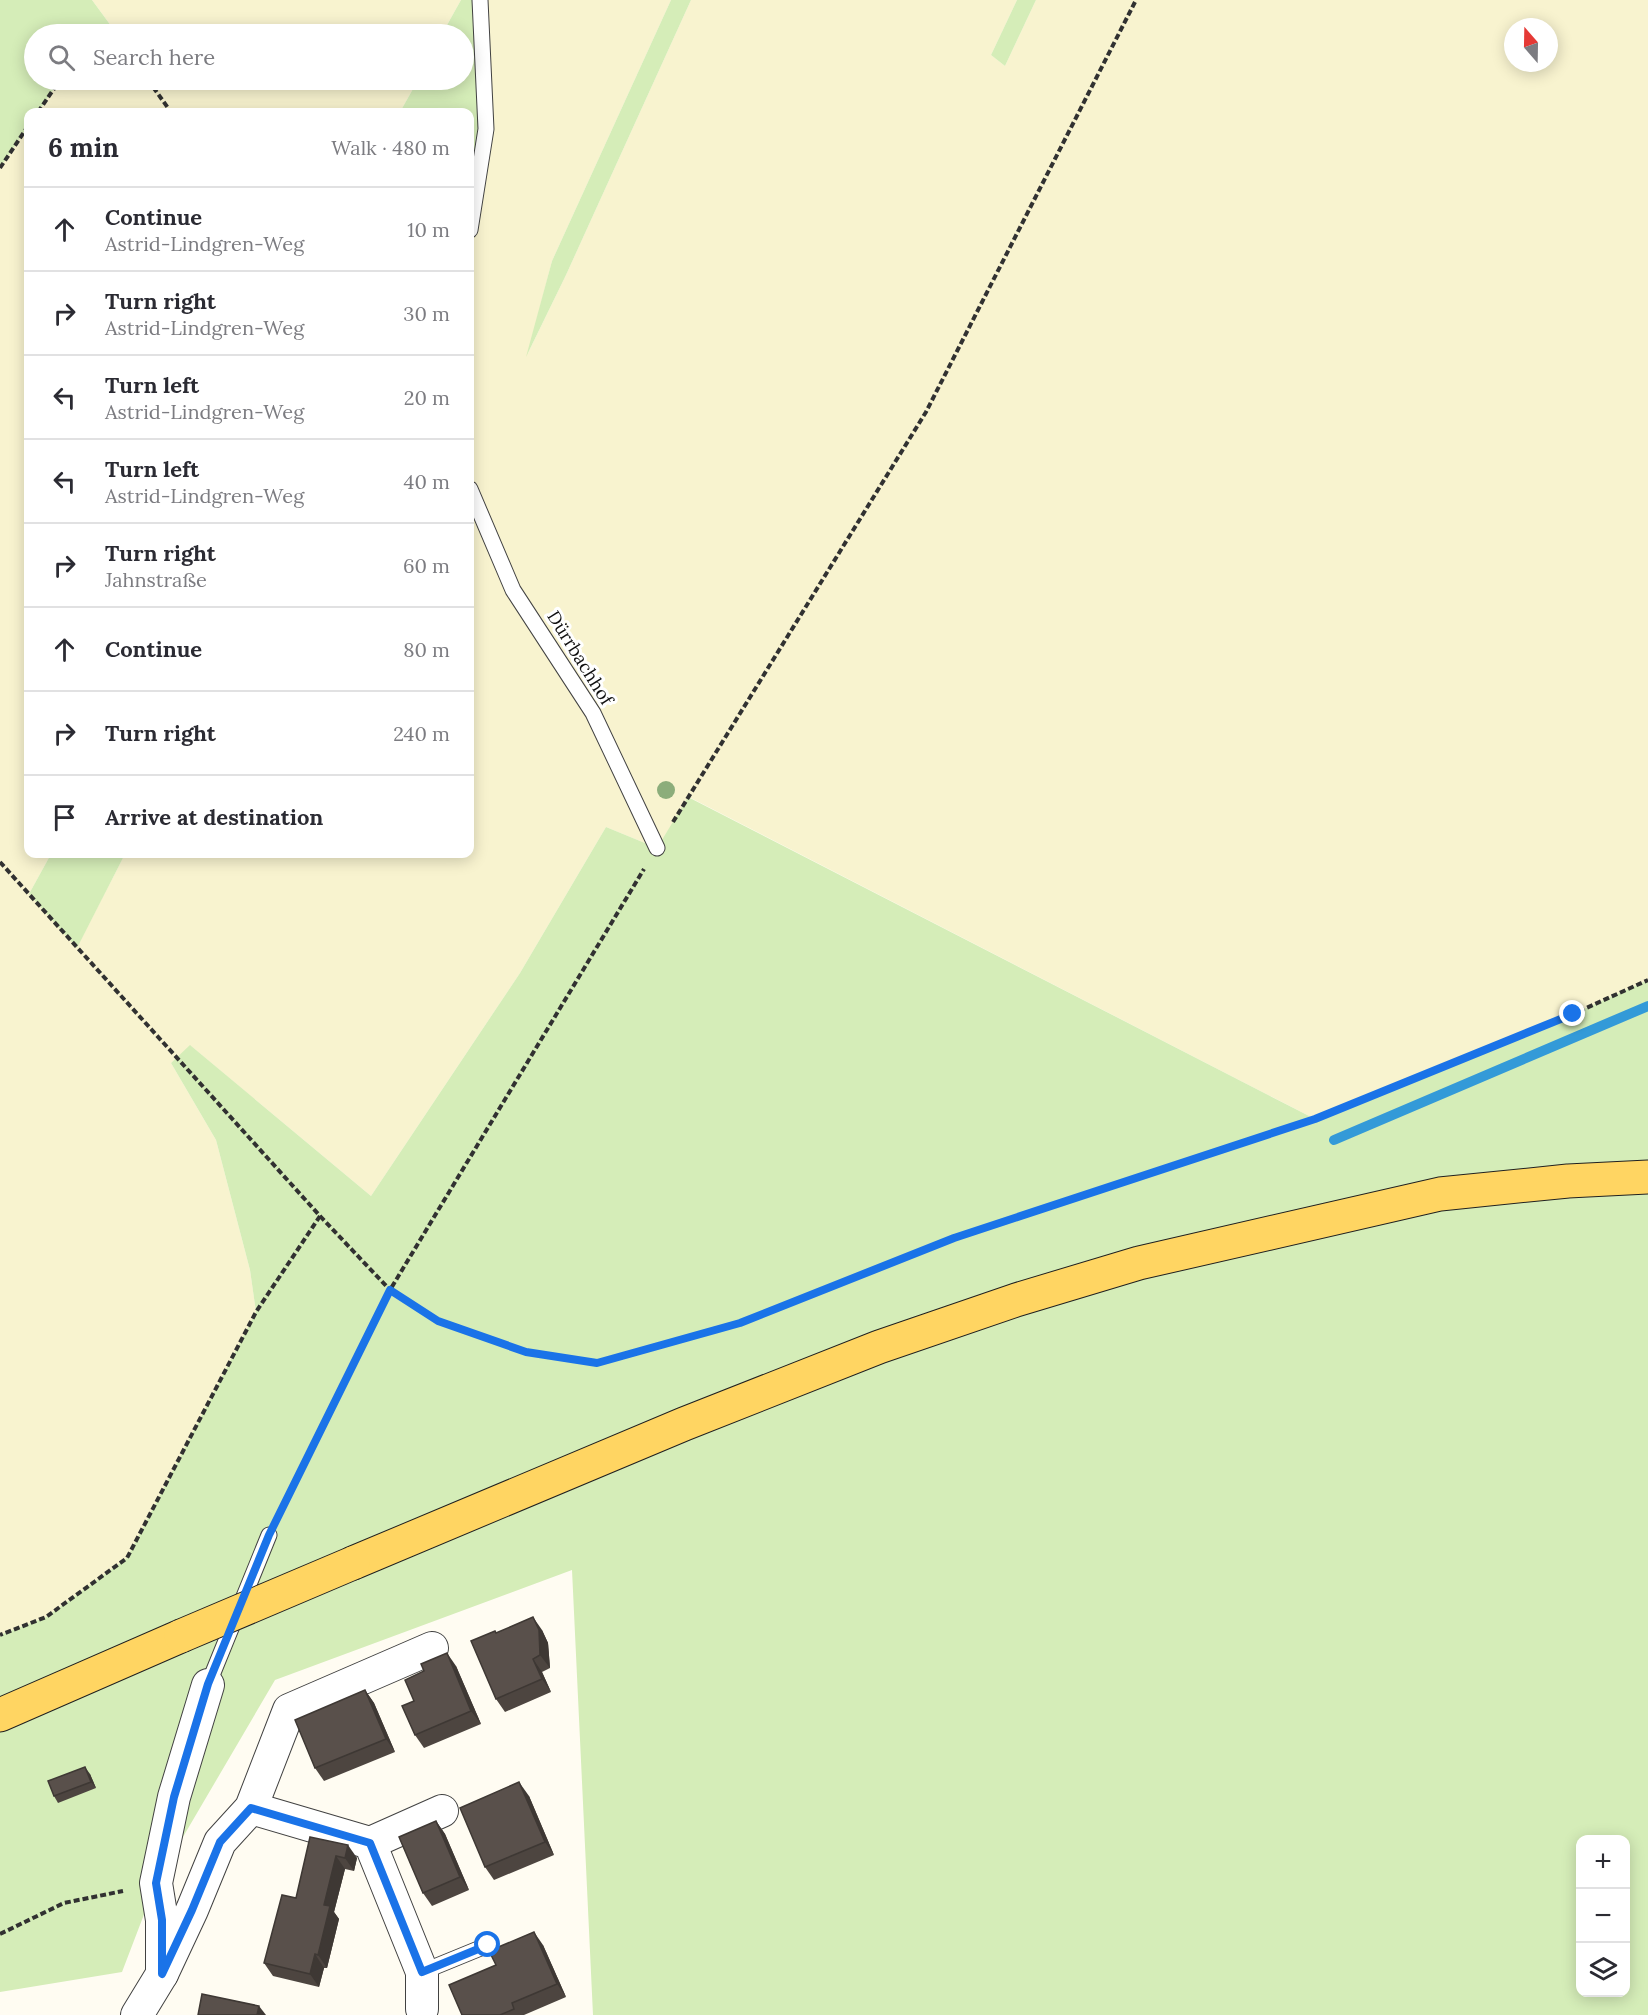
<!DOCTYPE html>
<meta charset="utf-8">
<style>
:root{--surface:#fff;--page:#f2f2f3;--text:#2b2b33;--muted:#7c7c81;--line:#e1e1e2}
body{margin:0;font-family:Lora,serif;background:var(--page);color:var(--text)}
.controls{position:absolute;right:18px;bottom:18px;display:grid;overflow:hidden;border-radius:12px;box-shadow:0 3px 15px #0003}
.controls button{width:54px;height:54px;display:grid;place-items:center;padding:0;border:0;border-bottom:2px solid var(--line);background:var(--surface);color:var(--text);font:30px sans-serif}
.compass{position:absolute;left:1504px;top:18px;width:54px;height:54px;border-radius:50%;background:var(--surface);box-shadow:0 3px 15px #0003;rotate:340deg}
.stop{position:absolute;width:18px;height:18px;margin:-14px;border:4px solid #1a73e8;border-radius:50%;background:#fff}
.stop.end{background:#1a73e8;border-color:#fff;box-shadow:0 2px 6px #0008}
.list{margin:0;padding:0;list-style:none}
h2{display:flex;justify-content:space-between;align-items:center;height:78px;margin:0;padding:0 24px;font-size:26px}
h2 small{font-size:20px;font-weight:400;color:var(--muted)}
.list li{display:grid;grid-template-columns:39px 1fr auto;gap:18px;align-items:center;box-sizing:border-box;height:84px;padding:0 24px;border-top:2px solid var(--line)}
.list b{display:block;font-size:22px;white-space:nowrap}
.list p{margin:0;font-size:20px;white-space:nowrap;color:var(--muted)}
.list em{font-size:20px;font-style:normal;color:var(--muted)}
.icon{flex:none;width:33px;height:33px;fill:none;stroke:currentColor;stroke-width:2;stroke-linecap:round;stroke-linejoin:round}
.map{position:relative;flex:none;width:1648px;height:2015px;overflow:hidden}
.search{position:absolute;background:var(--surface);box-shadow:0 3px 15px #0003;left:24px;top:24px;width:450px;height:66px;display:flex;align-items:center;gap:15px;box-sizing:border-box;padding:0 21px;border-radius:33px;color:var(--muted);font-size:22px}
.panel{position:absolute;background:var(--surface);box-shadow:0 3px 15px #0003;left:24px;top:108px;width:450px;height:750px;border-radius:12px}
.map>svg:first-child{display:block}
.farmland{fill:#f8f3cf;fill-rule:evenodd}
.green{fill:#d5edb8;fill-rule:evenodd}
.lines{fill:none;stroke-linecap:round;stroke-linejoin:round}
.stream{stroke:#339ad8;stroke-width:10}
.lane-casing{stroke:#424242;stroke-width:17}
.street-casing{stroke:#424242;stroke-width:34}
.primary-casing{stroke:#202020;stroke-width:35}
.path{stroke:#313131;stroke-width:4;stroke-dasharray:6 3;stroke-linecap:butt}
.lane{stroke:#fff;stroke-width:15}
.street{stroke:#fff;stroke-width:32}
.primary{stroke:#ffd562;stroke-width:33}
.primary-bridge-casing{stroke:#202020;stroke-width:35;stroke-linecap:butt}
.primary-bridge{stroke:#ffd562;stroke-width:33}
.tree{fill:#8cad7b}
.wall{fill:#4d4540}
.shaded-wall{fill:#3e3834}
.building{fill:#59504b;stroke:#3e3834;stroke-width:1.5}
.route{stroke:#1a73e8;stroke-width:8}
.labels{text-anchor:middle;stroke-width:6;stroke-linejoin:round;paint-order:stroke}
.street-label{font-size:18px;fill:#0f0f0f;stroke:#fff}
</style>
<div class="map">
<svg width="1648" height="2015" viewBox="0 0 1648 2015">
<rect width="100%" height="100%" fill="#fffcf2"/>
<g class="farmland">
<polygon points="92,0 461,0 442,34 117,34"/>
<path d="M480 0H671L552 261 528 353 566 275 691 0H1017L991 55 1005 66 1036 0H1648V980L1573 1014 1315 1119 689 797 657 848 606 827 520 973 371 1196 191 1046 171 1063 216 1140 250 1270 256 1312 127 1558 46 1617 0 1635V168L28 126V854H51L29 894 77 947 125 854H470V230ZM1513 27H1549V63H1513Z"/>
<polygon points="60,80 418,80 400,112 38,112"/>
</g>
<g class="green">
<polygon points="0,0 92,0 117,34 34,34 34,80 60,80 38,112 28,112 28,126 0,168"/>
<polygon points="461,0 480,0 486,129 470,230 470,112 400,112 418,80 464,80 464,34 442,34"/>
<polygon points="671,0 691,0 566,275 526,357 552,261"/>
<polygon points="1017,0 1036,0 1005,66 991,55"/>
<path d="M688 797 1315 1119 1573 1014 1648 980V2015H593L572 1570 275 1680 156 1883 122 1972 0 1992V1635L46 1617 127 1558 256 1312 250 1270 216 1140 171 1063 190 1045 371 1196 520 973 606 827 657 848ZM1580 1840H1626V1992H1580Z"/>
<polygon points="51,854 125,854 77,948 29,894"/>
</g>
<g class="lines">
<polyline class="stream" points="1334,1140 1648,1006"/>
<g class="lane-casing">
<g id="lane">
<polyline points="470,230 486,129 480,0"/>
<polyline points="470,489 513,590 593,713 657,848"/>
<polyline points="208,1685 269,1535"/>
<polyline points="422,1972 488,1945"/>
</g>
</g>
<g class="street-casing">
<g id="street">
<polyline points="251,1808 370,1843 422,1972 422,2009"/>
<polyline points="370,1843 442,1811"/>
<polyline points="162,1974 192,1910 220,1842 251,1808 289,1710 432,1648"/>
<polyline points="137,2015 162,1974 162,1920 156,1883 174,1797 208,1685"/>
</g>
</g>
<g class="primary-casing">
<g id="primary">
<polyline points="353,1563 684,1424 879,1347 1016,1300 1139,1263 1440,1194 1568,1181 1648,1177"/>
<polyline points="0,1715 181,1636"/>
</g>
</g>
<g class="path">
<polyline points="148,80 171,112"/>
<polyline points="38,112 60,80"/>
<polyline points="0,168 28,126"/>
<polyline points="673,822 926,412 1136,0"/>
<polyline points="0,862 320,1216 256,1312 127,1558 46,1617 0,1635"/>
<polyline points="320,1216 390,1290 438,1321 526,1352 597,1363 740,1322 954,1238 1315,1119 1573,1014 1648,980"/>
<polyline points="280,1513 390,1290 644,869"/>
<polyline points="0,1934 64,1903 123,1891"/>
</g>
<use href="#lane" class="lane"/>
<use href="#street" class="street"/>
<use href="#primary" class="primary"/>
<g class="primary-bridge-casing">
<polyline id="primary-bridge" points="181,1636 353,1563"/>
</g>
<use href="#primary-bridge" class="primary-bridge"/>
</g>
<circle class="tree" cx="666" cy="790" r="9"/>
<g class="wall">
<polygon points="542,1630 548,1643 550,1668 542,1672 551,1692 505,1712 496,1699 497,1633"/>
<polygon points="456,1666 481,1724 424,1748 415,1735 414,1701"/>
<polygon points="365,1690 374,1703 395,1752 324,1781 315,1768"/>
<polygon points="90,1774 96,1788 58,1803 54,1796"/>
<polygon points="529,1796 554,1855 494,1880 485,1867"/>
<polygon points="436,1821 445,1834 469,1890 432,1906 423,1893"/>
<polygon points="310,1837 357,1858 354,1871 345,1869 334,1912 339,1919 327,1968 324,1968 319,1987 273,1976 264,1963 296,1898"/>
<polygon points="543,1945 566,1997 524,2015 462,2015"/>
</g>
<g class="shaded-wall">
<polygon points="533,1617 542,1630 548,1643 550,1668 540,1655"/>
<polygon points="447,1653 456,1666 481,1724 471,1711"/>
<polygon points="533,1659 542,1672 551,1692 542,1679"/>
<polygon points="365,1690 374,1703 395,1752 386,1739"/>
<polygon points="85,1767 90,1774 96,1788 91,1782"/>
<polygon points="519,1782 529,1796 554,1855 545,1842"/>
<polygon points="436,1821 445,1834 469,1890 460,1877"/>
<polygon points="348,1845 357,1858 354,1871 345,1858"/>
<polygon points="336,1856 345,1869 334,1912 339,1919 327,1968 318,1955 324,1905"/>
<polygon points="534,1932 543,1945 566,1997 557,1984"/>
<polygon points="315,1954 324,1968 319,1987 310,1974"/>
<polygon points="259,2006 266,2015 257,2015"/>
</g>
<g class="building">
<polygon points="533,1617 539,1630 540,1655 533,1659 542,1679 496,1699 471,1641 495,1631 496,1633"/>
<polygon points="447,1653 471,1711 415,1735 402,1706 414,1701 405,1680 424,1671 421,1664"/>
<polygon points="365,1690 386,1739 315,1768 295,1720"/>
<polygon points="85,1767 91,1782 54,1796 48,1781"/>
<polygon points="519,1782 545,1842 485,1867 460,1808"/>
<polygon points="436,1821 460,1877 423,1893 399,1837"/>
<polygon points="310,1837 348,1845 345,1858 336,1856 324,1905 330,1906 318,1955 315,1954 310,1974 264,1963 282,1895 296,1898"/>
<polygon points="534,1932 557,1984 512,2003 514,2009 500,2015 462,2015 449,1985 496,1965 489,1951"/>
<polygon points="202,1994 259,2006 257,2015 198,2015"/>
</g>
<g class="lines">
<polyline class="route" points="488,1945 422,1972 370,1843 251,1808 220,1842 192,1910 162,1974 162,1920 156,1883 174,1797 208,1684 269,1535 390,1290 438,1321 526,1352 597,1363 740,1323 954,1238 1315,1119 1573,1014"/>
</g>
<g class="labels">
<g class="street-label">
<text transform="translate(580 658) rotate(58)" y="6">Dürrbachhof</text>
</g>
</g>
</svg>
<div class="controls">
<button>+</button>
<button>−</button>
<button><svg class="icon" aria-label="layers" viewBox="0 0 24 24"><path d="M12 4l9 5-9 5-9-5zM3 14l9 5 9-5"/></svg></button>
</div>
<svg class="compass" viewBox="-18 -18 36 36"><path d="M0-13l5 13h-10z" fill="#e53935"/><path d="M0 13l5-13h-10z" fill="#7c7c81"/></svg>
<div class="stop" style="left:488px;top:1945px"></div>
<div class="stop end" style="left:1573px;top:1014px"></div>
<div class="search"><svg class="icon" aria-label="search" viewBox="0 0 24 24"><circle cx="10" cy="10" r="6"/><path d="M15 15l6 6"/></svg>Search here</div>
<section class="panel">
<h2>6 min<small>Walk · 480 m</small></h2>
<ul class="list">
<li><svg class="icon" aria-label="ahead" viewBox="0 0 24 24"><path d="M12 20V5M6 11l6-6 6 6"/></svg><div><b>Continue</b><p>Astrid-Lindgren-Weg</p></div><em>10 m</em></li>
<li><svg class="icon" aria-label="right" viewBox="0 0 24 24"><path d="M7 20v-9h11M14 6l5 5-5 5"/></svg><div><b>Turn right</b><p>Astrid-Lindgren-Weg</p></div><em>30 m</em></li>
<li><svg class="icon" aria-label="left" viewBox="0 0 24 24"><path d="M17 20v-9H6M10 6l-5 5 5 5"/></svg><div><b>Turn left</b><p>Astrid-Lindgren-Weg</p></div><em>20 m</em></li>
<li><svg class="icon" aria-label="left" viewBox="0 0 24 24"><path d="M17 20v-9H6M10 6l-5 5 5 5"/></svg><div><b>Turn left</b><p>Astrid-Lindgren-Weg</p></div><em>40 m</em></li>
<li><svg class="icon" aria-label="right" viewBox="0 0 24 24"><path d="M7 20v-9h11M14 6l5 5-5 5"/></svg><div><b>Turn right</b><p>Jahnstraße</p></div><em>60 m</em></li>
<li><svg class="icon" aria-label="ahead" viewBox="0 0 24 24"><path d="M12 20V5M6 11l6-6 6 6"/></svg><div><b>Continue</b></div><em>80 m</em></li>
<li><svg class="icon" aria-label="right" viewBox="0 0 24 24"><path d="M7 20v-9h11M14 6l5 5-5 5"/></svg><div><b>Turn right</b></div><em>240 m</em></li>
<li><svg class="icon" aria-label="arrive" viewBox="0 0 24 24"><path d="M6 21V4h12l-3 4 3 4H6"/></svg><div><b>Arrive at destination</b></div></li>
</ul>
</section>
</div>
